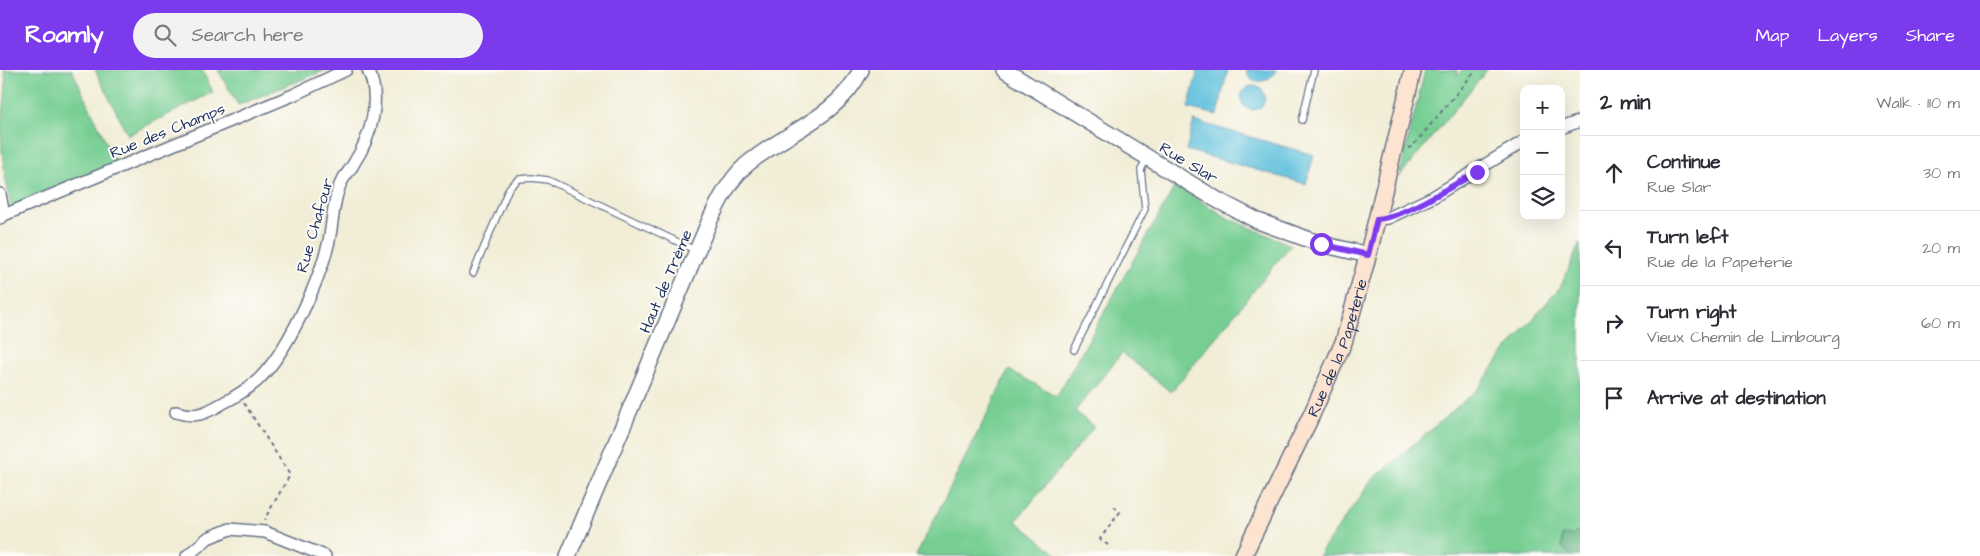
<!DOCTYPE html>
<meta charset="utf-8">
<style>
:root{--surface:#fff;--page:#f2f2f3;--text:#2b2b33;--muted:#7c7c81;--line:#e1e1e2;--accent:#7c3aed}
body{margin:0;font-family:"Architects Daughter",sans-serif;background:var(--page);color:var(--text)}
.controls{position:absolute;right:15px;top:15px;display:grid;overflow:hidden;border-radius:10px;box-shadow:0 5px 20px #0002}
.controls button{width:45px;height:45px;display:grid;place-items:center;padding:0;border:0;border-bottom:1px solid var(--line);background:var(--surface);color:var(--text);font:25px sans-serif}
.stop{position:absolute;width:15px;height:15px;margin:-11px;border:4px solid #7c3aed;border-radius:50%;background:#fff}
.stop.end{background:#7c3aed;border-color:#fff;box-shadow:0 1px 5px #0008}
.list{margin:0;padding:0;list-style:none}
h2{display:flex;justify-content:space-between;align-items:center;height:65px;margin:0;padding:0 20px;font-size:21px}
h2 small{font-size:16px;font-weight:400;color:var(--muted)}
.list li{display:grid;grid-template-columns:32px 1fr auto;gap:15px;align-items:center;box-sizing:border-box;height:75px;padding:0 20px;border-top:1px solid var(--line)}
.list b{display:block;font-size:19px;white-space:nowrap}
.list p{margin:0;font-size:16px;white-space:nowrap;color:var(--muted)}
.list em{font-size:16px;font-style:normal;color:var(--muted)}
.icon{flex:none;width:28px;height:28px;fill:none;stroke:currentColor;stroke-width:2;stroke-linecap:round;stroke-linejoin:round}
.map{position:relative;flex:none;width:1580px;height:486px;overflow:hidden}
header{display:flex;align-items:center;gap:30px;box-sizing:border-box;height:70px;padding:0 25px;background:var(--accent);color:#fff}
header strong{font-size:24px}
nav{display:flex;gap:28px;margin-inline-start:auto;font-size:18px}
.search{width:350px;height:45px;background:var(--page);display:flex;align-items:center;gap:12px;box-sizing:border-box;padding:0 18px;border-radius:28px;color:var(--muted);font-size:19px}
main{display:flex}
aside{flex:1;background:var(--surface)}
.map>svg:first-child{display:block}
.green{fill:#76ce93;stroke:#487e78}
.forest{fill:#60b17d;stroke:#3e706e}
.water{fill:#5dc0db;stroke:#3c789c}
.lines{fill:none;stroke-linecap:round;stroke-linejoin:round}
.service-casing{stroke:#667288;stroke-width:8}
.minor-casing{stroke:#667288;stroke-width:14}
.tertiary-casing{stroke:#667288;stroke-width:18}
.secondary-casing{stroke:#667288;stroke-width:19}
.path{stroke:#667288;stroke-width:2;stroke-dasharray:4 4;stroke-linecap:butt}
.service{stroke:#fff;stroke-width:5.5}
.minor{stroke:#fff;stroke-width:11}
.tertiary{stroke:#fff;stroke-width:15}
.secondary{stroke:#fde4d0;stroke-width:16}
.route{stroke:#7c3aed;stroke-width:6}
.labels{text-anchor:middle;stroke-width:4;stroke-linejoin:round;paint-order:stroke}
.street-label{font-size:16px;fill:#1b2f5e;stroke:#fdfcf7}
</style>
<header>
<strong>Roamly</strong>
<div class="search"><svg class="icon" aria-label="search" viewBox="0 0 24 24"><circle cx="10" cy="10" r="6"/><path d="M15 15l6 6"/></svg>Search here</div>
<nav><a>Map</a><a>Layers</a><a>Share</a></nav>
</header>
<main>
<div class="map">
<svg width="1580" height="486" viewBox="0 0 1580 486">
<rect width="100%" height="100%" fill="#fdfcf7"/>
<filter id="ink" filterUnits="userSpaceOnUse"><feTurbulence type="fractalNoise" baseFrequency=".02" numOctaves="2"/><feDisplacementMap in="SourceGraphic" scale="10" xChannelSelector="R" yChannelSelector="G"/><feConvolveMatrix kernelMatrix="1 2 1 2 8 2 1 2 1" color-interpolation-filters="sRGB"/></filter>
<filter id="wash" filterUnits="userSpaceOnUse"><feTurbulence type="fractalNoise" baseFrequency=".0096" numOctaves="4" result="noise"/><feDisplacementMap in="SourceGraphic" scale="20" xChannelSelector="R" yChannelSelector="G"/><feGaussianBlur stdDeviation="1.12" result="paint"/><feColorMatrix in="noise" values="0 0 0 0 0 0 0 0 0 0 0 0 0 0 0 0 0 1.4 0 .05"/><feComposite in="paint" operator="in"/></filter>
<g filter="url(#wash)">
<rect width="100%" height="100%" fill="#f1edd6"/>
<g class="green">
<path d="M4 0H72L117 95 12 140C6 113 1 86 1 58 2 39 9 20 4 0Z"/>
<polygon points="95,0 202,0 213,22 128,65"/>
<polygon points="218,0 326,0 238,35"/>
<polygon points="1425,0 1457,0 1457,6 1462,0 1487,0 1399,107"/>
<polygon points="1175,116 1228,148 1291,175 1171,322 1122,283 1075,341 1094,357 1016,451 1059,486 916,486 1009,300 1057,326"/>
<polygon points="1580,173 1580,459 1572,467 1562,466 1562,478 1572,486 1318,486 1372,410 1478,319 1503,284 1561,216"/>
</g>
<polygon class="forest" points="1580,459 1580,486 1572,486 1562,478 1562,465 1572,466"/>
<g class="water">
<polygon points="1198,0 1228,0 1217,45 1188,38"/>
<path d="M1246 0H1276C1270 13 1251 17 1246 0Z"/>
<circle cx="1253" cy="28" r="12"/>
<polygon points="1194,51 1314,85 1306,114 1186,80"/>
</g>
</g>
<g filter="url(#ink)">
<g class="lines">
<g class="service-casing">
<g id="service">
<polyline points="1302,50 1314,0"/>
<polyline points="473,203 509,118 519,109 532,108 548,110 697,181"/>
<polyline points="1074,280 1145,139 1141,100 1147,87"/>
</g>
</g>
<g class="minor-casing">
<g id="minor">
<polyline points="1561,58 1580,51"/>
<polyline points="0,124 4,145"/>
<polyline points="0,148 4,145 293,25 346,0"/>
<polyline points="1377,149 1388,148 1433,127 1524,71"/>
<path d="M176 342C198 349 207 342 225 332 237 326 247 319 257 311 287 283 318 214 328 175 333 156 332 134 340 115 343 107 350 101 354 93 371 67 382 29 368 0"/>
<polyline points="187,486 208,468 230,459 265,462 325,486"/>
</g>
</g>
<g class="tertiary-casing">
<g id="tertiary">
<polyline points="1004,0 1219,131 1258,151 1321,174 1368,185"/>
<path d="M568 486 710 150C719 131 729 111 745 96 783 63 838 48 861 0"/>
</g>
</g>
<g class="secondary-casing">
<g id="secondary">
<path id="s1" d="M1243 486 1311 346 1344 271 1368 185 1413 0"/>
</g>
</g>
<g class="path">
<polyline points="1408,78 1412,77 1476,0"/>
<polyline points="244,333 290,405 264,450"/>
<polyline points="1108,475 1100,469 1120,442 1111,434"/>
</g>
<use href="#service" class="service"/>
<use href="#minor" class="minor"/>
<use href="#tertiary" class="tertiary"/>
<use href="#secondary" class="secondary"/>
</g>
</g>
<g class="lines" filter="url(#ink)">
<path class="route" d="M1321 174 1368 185 1377 149C1405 147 1451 116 1477 102"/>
</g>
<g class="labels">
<g class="street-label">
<text transform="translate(167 60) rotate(-22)" y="6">Rue des Champs</text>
<text transform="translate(1189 92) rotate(31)" y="6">Rue Slar</text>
<text transform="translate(314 155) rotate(-74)" y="6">Rue Chafour</text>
<text transform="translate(665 211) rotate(-67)" y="6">Haut de Trème</text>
<text dy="6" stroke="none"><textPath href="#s1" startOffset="229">Rue de la Papeterie</textPath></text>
</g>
</g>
</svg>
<div class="controls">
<button>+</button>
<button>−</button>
<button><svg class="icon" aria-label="layers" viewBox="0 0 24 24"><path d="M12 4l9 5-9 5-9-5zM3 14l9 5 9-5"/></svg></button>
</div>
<div class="stop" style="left:1321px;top:174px"></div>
<div class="stop end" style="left:1477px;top:102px"></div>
</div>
<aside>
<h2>2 min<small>Walk · 110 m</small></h2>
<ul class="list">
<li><svg class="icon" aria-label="ahead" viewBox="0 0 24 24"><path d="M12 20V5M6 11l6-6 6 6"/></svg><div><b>Continue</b><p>Rue Slar</p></div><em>30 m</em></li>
<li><svg class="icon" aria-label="left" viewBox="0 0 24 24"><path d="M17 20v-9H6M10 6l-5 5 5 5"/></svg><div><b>Turn left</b><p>Rue de la Papeterie</p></div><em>20 m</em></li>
<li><svg class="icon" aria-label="right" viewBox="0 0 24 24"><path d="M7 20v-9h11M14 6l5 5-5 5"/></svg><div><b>Turn right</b><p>Vieux Chemin de Limbourg</p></div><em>60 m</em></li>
<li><svg class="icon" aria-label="arrive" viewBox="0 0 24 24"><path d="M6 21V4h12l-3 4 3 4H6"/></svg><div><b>Arrive at destination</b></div></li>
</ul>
</aside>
</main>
